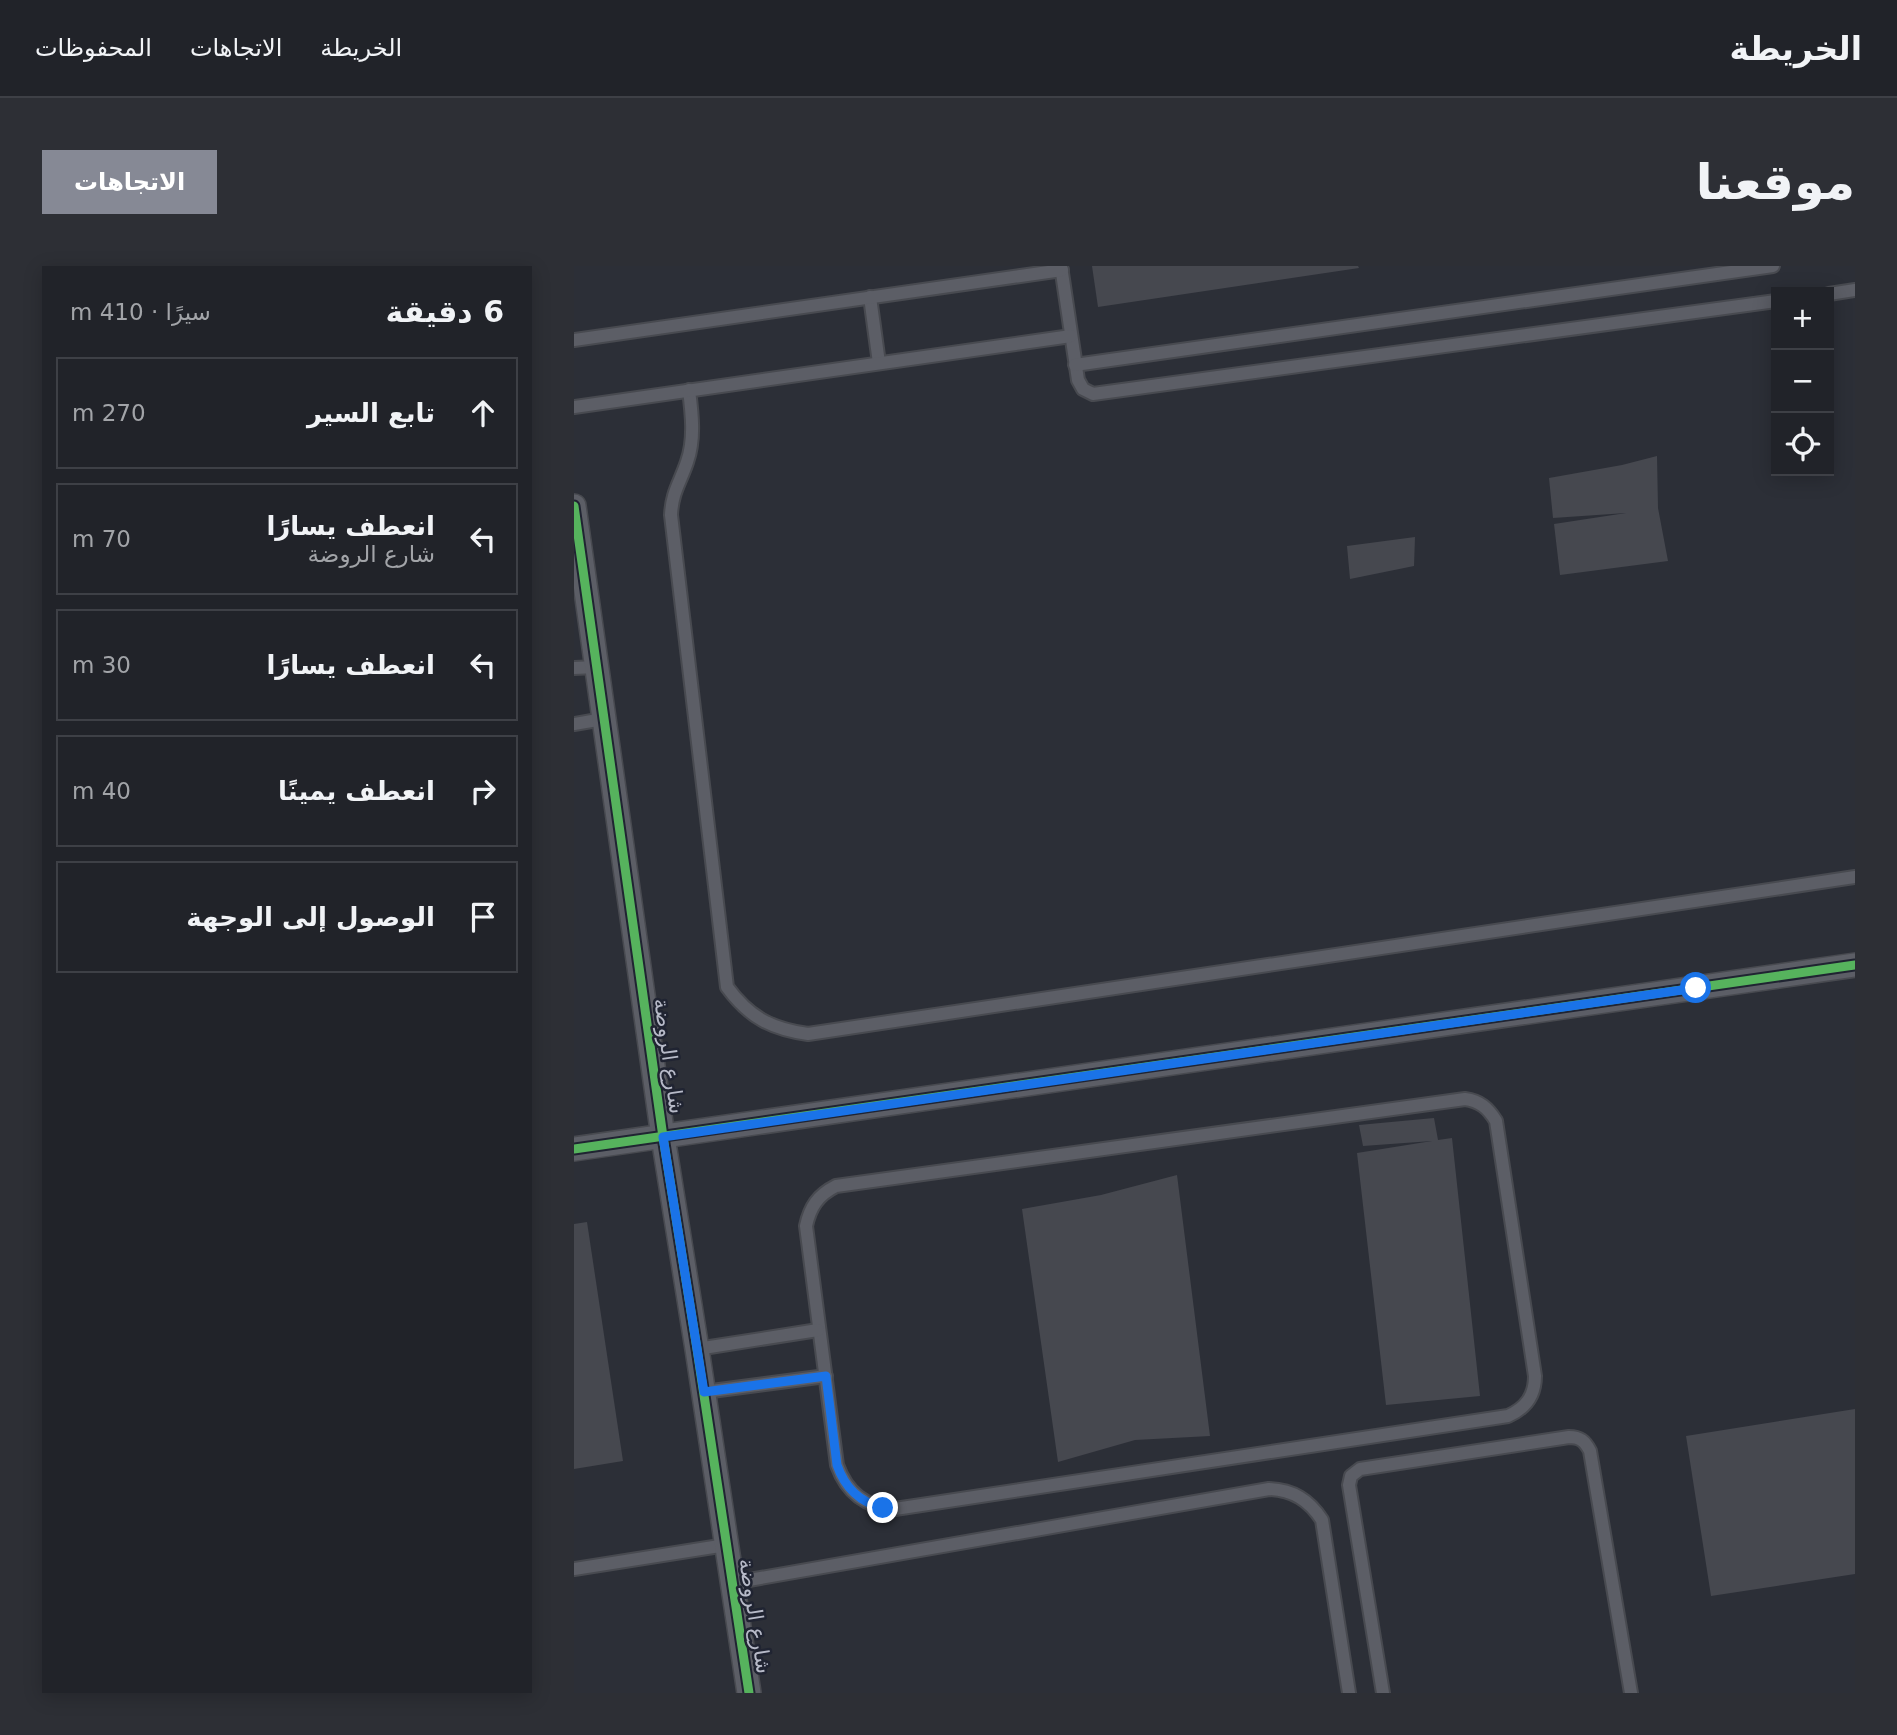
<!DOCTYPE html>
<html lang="ar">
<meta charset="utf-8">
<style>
:root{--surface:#212329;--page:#2d2f35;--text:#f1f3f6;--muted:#a2a4a8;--line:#3e4046;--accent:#868995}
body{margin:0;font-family:"DejaVu Sans","Noto Sans Arabic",sans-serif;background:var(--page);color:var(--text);direction:rtl}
.controls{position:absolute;right:21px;top:21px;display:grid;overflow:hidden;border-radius:0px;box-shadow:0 4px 18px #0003}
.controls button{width:63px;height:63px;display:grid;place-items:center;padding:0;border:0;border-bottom:2px solid var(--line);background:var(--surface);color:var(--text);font:35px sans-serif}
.stop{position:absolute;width:21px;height:21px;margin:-16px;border:5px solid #1a73e8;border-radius:50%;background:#fff}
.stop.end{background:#1a73e8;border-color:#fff;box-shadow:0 2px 7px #0008}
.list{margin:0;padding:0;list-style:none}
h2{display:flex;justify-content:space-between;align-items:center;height:91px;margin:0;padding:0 28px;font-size:30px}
h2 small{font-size:23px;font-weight:400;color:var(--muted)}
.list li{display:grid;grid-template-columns:46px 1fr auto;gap:21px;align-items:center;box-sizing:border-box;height:112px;margin:0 14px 14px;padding:0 14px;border:2px solid var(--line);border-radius:0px}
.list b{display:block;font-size:26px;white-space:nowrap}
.list p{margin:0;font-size:23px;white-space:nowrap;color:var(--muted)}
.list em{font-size:23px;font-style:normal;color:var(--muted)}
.icon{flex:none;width:38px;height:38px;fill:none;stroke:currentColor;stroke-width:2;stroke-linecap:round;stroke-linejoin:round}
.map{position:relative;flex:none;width:1281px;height:1427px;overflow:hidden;direction:ltr;border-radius:0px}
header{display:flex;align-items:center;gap:42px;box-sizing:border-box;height:98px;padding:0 35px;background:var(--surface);border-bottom:2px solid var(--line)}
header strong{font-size:33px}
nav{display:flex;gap:38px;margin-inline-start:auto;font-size:24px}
.intro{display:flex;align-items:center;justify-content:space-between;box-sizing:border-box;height:168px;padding:0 42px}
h1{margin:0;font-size:49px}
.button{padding:18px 32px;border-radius:0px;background:var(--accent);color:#fff;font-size:24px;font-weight:700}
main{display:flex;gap:42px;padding:0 42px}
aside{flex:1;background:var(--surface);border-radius:0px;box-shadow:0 4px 18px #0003}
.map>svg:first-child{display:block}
.building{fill:#46484f}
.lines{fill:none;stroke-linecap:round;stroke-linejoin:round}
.lane-casing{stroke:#484a50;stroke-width:16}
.street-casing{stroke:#484a50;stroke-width:26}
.lane{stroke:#5c5e66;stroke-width:12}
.street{stroke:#5c5e66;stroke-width:23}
.cycleway-casing{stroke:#202432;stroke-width:13}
.cycleway{stroke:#56b35d;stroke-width:9}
.route{stroke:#1a73e8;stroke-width:9}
.labels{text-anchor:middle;stroke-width:5;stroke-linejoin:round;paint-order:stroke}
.street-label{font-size:21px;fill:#b7bac8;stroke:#202432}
</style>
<header>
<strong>الخريطة</strong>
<nav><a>الخريطة</a><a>الاتجاهات</a><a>المحفوظات</a></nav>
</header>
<div class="intro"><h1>موقعنا</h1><a class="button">الاتجاهات</a></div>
<main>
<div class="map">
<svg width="1281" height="1427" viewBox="0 0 1281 1427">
<rect width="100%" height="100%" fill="#2c2f37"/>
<g class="building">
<polygon points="518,0 784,0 785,2 524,41"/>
<polygon points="1083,190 1084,242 1094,295 986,309 980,258 1052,247 979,252 975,212 1048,199"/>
<polygon points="841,271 840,300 776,313 773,280"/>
<polygon points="860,852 864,874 878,872 906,1130 812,1139 783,887 858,875 789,880 785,859"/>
<polygon points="603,909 636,1170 561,1174 484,1196 448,943 527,929"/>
<polygon points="13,956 49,1195 0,1203 0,958"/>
<polygon points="1281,1143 1281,1308 1137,1330 1112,1170"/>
</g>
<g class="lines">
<g class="lane-casing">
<g id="lane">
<polyline points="487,0 504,114 509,123 519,128 1202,35"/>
<polyline points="1255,28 1281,24"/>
<polyline points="296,31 305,97"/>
<polyline points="0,74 488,4"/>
<polyline points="501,99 1199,0"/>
<path d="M115 124C118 148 121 173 113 196 106 217 98 226 97 249L153 721C175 751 197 763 234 768L1281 611"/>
<polyline points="0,141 497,70"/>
<polyline points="0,402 22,401"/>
<polyline points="0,458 29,453"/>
<path d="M891 833C906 835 914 842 922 855L961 1110C961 1130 952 1142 934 1150L321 1243C291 1241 273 1227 263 1199L232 960C236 941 244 929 262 920Z"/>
<polyline points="123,1083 244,1064"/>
<polyline points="130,1126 252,1110"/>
<polyline points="0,1303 152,1279"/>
<path d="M158 1317 695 1223C719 1224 735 1234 748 1254L775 1427"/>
<path d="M809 1427 775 1219 777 1210 786 1203 995 1171C1006 1171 1011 1175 1016 1185L1057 1427"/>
</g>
</g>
<g class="street-casing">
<g id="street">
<polyline points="0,240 89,871 123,1083 175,1427"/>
<polyline points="0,883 1281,699"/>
</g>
</g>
<use href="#lane" class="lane"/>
<use href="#street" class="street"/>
<g class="cycleway-casing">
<g id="cycleway">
<polyline points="0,240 89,871 123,1083 175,1427"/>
<polyline points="0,883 1281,699"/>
</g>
</g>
<use href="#cycleway" class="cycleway"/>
</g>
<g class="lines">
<path class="route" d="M309 1242C285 1236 271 1222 263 1199L252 1110 130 1126 89 871 1122 722"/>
</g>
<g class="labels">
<g class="street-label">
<text transform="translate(95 790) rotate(82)" y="7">شارع الروضة</text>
<text transform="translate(181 1350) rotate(81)" y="7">شارع الروضة</text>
</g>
</g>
</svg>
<div class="controls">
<button>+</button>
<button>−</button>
<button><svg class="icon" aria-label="locate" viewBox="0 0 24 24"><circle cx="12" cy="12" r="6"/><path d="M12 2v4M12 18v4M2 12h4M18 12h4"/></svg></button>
</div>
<div class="stop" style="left:1122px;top:722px"></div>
<div class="stop end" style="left:309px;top:1242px"></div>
</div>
<aside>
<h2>6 دقيقة<small>سيرًا · 410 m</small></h2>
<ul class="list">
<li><svg class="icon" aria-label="ahead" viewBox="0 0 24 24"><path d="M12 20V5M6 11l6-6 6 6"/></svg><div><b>تابع السير</b></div><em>270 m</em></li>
<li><svg class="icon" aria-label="left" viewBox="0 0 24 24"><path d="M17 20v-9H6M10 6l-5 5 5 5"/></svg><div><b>انعطف يسارًا</b><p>شارع الروضة</p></div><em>70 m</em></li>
<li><svg class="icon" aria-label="left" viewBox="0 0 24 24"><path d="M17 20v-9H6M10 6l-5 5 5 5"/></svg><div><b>انعطف يسارًا</b></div><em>30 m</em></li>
<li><svg class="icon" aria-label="right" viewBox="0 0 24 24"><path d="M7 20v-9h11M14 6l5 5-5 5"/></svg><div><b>انعطف يمينًا</b></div><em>40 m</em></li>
<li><svg class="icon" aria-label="arrive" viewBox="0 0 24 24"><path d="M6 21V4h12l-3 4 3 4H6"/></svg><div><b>الوصول إلى الوجهة</b></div></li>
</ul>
</aside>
</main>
